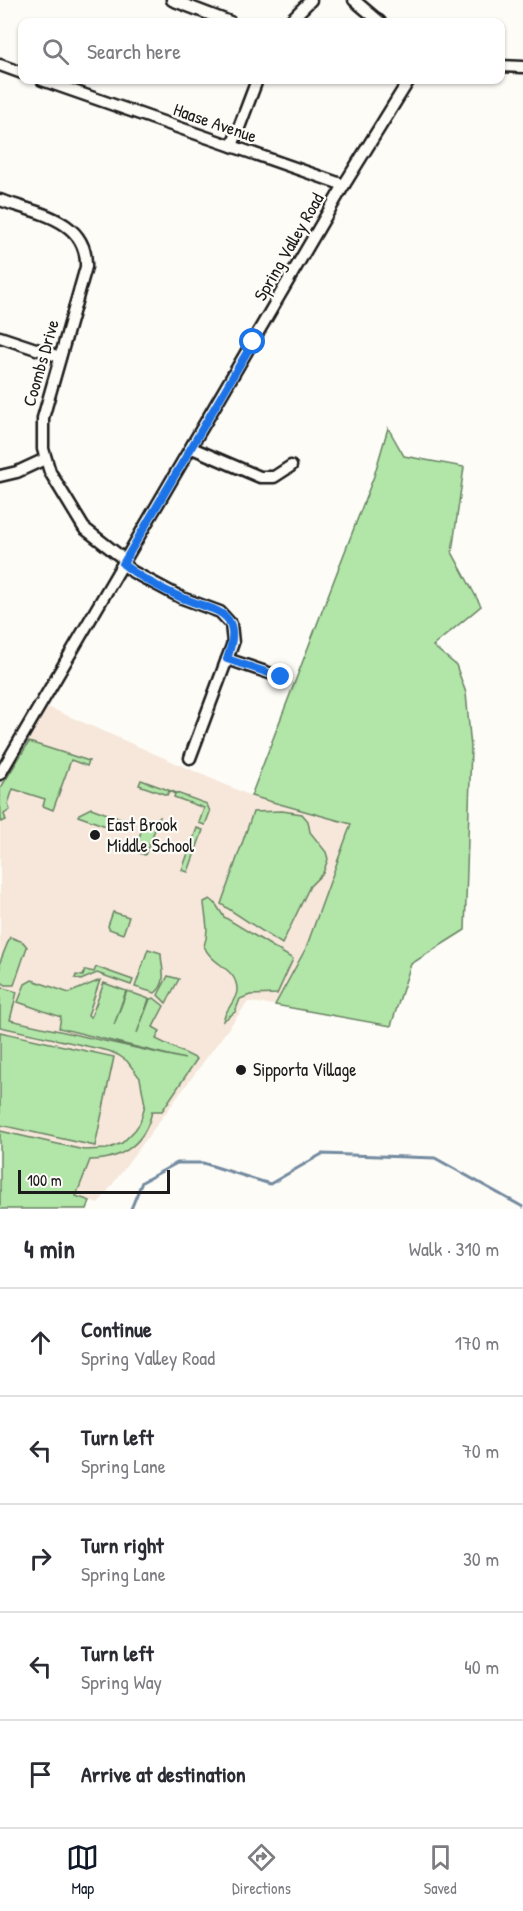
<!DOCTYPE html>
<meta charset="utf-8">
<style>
:root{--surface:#fff;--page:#f2f2f3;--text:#2b2b33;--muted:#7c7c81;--line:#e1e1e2;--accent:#111827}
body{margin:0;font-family:"Patrick Hand",sans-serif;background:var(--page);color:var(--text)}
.scale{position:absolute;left:18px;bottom:15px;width:152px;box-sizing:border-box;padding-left:6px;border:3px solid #1c1c1c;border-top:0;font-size:16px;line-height:21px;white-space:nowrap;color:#1c1c1c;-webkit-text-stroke:4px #fdfcf7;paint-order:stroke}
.stop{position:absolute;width:18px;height:18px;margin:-14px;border:4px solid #1a73e8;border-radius:50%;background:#fff}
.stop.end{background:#1a73e8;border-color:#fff;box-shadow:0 2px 6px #0008}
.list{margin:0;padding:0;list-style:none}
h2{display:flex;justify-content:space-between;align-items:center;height:78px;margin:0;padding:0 24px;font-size:26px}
h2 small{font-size:20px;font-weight:400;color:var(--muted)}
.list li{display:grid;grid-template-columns:39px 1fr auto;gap:18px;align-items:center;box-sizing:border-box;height:108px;padding:0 24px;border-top:2px solid var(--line)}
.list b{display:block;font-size:22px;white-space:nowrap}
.list p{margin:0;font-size:20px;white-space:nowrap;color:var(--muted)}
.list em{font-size:20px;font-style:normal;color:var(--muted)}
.icon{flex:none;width:33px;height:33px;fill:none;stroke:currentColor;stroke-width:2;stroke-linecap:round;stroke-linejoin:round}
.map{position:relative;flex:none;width:523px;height:1209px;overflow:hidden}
.search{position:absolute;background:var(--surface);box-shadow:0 2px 4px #0004;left:18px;right:18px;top:18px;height:66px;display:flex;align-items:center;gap:15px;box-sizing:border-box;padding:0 21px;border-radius:12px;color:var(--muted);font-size:22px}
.sheet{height:618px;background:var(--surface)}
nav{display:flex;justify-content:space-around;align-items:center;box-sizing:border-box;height:84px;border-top:2px solid var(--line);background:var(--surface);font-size:16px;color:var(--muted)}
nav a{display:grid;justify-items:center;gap:3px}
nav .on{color:var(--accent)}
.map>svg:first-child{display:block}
.built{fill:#f6e7da}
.green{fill:#b2e6a8;stroke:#678162;stroke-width:1.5}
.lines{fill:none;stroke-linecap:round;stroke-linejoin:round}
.stream{stroke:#738a9f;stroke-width:3}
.minor-casing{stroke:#1c1c1c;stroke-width:15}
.minor{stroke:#fdfcf7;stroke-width:10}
.route{stroke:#1a73e8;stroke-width:8}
.poi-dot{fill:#1c1c1c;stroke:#fdfcf7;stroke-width:2}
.labels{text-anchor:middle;stroke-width:4.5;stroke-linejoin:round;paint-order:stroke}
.street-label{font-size:18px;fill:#1c1c1c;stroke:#fdfcf7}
.poi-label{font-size:18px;fill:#1c1c1c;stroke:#fdfcf7;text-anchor:start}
</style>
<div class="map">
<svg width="523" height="1209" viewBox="0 0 523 1209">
<rect width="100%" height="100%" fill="#fdfcf7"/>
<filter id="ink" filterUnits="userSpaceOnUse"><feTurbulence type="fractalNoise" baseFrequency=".0167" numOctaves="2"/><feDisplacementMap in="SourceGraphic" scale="12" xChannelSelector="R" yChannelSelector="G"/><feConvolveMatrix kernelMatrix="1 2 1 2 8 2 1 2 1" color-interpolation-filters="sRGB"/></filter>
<g filter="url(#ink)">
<polygon class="built" points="41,704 251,796 352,824 306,948 275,1005 248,1002 98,1204 0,1168 0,774"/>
<g class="green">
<polygon points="388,428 404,456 464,467 452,552 481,606 433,646 456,665 466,693 471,748 465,930 411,964 391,1026 275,1005 306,948 351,824 251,796 374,476"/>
<polygon points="29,742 89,761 87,766 71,760 53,810 43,806 45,799 13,789 8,804 10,810 4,814 6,820 1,822 0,789"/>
<polygon points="141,780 207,804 210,812 205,825 199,823 204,808 174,797 175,794 169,791 167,795 139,785"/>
<polygon points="91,808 121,819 117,830 78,816 79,814"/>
<polygon points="282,811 302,814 308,821 310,832 326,852 328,859 323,873 310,886 282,944 221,904 253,812"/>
<polygon points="160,817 145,855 134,851 145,821 155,824 157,818"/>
<polygon points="197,828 203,830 188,872 182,870"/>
<path d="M210 899 215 903 224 917 293 959 277 994 250 995 240 999 235 1012 223 1021C225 1010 236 1001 237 991 238 968 211 965 204 946 210 929 205 919 204 902Z"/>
<polygon points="113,912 129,917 123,934 109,929 108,926"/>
<polygon points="10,937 23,942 27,947 14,985 6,985 0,981 0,962"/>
<path d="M148 949 161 953C161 968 169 982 155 993L135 987Z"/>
<polygon points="96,967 133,980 131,985 97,973 81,980 75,978 76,975 83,976 85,970 94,972"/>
<polygon points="168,976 179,979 166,1003 158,995"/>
<path d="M32 980 69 993 100 980 88 1015 91 1017 104 983 126 991 114 1025 127 991 149 999 137 1033 150 999 154 998 164 1006 153 1027 160 1031 156 1039 197 1059 162 1111H152C146 1142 123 1160 90 1160L76 1196 90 1201 87 1209H0V1131L84 1150 107 1149 122 1143 135 1130 140 1123 145 1105 140 1078 127 1061 118 1055 109 1051 0 1027V987L17 992 10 1020 185 1059 59 1028 61 1017 18 1002 25 984Z"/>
<polygon points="0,1032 114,1057 95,1146 0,1125"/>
</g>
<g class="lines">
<polyline class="stream" points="131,1209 142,1182 177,1163 203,1163 270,1184 322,1154 435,1158 523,1207"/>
<g class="minor-casing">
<g id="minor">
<polyline points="172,0 230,22"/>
<polyline points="354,0 380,22"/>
<polyline points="289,22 311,0"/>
<polyline points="0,65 22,73"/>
<polyline points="500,66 523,67"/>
<polyline points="42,80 344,185"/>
<polyline points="232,146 257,80"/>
<path d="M0 200C36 213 88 219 86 267L43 418V449L50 472 84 528 125 560"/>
<polyline points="0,337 60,357"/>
<polyline points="192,448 260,477 274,477 291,466"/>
<polyline points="0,476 17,472 45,459"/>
<polyline points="123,564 133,572 182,598 220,612 231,624 233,643 190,758"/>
<polyline points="227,659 281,677"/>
<polyline points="0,774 344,185 409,80"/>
</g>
</g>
<use href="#minor" class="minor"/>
</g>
</g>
<g class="lines" filter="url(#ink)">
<path class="route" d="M253 342 123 564C140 578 160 588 180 597 215 612 245 609 227 659L281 677"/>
</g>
<g class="poi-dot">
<circle cx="95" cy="835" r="6"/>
<circle cx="241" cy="1070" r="6"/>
</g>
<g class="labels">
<g class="street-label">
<text transform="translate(215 123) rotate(19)" y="6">Haase Avenue</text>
<text transform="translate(289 247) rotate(-60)" y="6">Spring Valley Road</text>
<text transform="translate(41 363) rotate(-74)" y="6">Coombs Drive</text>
</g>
<g class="poi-label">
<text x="107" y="831">East Brook<tspan x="107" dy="21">Middle School</tspan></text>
<text x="253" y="1076">Sipporta Village</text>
</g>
</g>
</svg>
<div class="scale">100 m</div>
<div class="stop" style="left:253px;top:342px"></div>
<div class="stop end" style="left:281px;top:677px"></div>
<div class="search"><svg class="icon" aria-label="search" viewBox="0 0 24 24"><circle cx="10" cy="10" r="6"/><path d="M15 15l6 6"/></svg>Search here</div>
</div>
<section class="sheet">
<h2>4 min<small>Walk · 310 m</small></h2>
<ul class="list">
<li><svg class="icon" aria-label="ahead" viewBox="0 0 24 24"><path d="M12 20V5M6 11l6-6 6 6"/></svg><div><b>Continue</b><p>Spring Valley Road</p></div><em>170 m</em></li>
<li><svg class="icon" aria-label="left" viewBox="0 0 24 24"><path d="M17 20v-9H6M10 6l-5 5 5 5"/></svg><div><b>Turn left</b><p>Spring Lane</p></div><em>70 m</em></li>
<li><svg class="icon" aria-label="right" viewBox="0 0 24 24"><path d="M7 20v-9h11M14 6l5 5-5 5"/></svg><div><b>Turn right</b><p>Spring Lane</p></div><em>30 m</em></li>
<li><svg class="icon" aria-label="left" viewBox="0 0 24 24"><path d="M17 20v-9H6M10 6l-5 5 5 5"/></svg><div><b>Turn left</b><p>Spring Way</p></div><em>40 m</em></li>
<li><svg class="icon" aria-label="arrive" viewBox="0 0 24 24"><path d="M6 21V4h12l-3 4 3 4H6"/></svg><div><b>Arrive at destination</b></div></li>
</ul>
</section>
<nav>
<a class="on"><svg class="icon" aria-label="map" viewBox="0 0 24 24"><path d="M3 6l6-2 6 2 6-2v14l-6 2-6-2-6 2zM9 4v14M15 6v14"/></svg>Map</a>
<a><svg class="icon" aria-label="directions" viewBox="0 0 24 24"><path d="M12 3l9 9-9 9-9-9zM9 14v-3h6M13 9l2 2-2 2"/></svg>Directions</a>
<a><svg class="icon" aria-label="saved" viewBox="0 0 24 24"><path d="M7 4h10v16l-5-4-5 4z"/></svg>Saved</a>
</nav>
